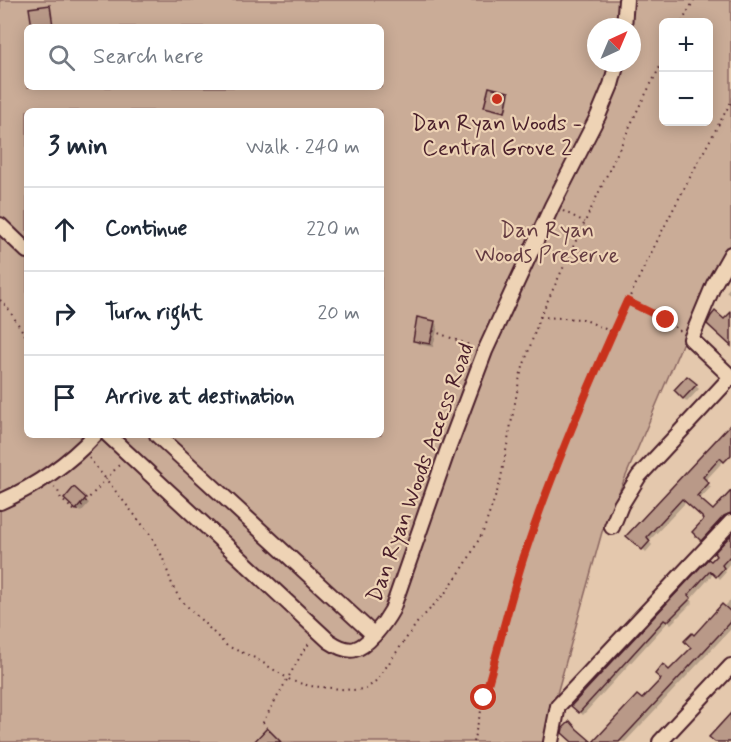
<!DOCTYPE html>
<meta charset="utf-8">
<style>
:root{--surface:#fff;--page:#f6f6f7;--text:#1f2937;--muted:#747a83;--line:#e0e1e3}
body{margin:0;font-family:Mynerve,sans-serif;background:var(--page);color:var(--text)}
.controls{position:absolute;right:18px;top:18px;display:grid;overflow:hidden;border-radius:9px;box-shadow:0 3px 15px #0003}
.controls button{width:54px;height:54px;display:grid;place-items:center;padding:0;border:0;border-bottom:2px solid var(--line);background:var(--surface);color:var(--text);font:30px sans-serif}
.compass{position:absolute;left:587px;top:18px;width:54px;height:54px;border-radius:50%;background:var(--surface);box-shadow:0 3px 15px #0003;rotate:44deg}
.stop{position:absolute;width:18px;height:18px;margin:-14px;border:4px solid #c8321e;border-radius:50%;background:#fff}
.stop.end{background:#c8321e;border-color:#fff;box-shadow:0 2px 6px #0008}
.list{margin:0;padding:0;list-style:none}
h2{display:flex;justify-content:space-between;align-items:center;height:78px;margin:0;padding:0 24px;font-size:26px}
h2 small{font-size:20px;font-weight:400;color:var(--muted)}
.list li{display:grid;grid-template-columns:39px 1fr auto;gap:18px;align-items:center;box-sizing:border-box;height:84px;padding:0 24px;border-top:2px solid var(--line)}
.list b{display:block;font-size:22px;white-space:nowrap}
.list em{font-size:20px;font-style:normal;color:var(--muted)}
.icon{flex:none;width:33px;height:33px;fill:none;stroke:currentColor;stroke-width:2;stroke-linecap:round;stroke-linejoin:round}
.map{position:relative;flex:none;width:731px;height:742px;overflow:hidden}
.search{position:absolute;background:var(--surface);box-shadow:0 3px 15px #0003;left:24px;top:24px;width:360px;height:66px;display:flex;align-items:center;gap:15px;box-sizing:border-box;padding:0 21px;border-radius:9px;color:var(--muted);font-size:22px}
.panel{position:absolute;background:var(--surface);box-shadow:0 3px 15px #0003;left:24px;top:108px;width:360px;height:330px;border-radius:9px}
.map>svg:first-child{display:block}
.green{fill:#caac97;stroke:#8a6661;stroke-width:1.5;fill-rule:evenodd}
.shadow{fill:#0003}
.building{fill:#b99988;stroke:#4a1f2b;stroke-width:1.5}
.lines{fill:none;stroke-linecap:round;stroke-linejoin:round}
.minor-casing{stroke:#4a1f2b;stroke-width:18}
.path{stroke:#4a1f2b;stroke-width:2;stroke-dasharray:1.5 4.5;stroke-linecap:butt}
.minor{stroke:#eed3b5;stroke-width:14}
.route{stroke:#c8321e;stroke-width:8}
.poi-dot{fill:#c8321e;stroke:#eed3b5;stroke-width:2}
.labels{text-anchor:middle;stroke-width:4.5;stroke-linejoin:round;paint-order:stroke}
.poi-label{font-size:22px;fill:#4a1f2b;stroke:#eed3b5}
.park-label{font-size:22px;fill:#643b41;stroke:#eed3b5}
.street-label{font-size:22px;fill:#4a1f2b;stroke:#eed3b5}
</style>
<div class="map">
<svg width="731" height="742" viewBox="0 0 731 742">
<rect width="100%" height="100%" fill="#e4c8ad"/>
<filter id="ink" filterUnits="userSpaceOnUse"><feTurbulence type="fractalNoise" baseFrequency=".0167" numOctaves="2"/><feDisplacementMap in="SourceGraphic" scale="12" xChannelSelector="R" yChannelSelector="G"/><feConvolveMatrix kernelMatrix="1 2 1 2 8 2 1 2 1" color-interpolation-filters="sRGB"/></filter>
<g filter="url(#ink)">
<path class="green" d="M0 0H731V248L686 335 602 532 555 701 545 742H0ZM664 22H708V122H664ZM27 27H381V87H27ZM596 27H632V63H596ZM27 111H381V435H27Z"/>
<g class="shadow">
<polygon points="50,7 51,8 53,27 33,27 31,9"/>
<polygon points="509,93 510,95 506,113 485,107"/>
<polygon points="731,286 731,296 726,292"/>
<polygon points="434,322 438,326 433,347 418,344 414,340"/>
<polygon points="687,378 699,389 687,402 676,390"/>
<polygon points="731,426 731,453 705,481 711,487 699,500 713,512 731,492 731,517 705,543 694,532 705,520 687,501 649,541 652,545 646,552 629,536"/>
<polygon points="74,489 89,503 81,512 66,499"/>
<polygon points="731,537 731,562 724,570 726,572 720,579 714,573 691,599 693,602 671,624 668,622 583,715 573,706 711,564"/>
<polygon points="731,600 731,629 625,742 595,742 642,702 693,648 694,637"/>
</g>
<g class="building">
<polygon points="50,5 53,26 32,27 29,8"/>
<polygon points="489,87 509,92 505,112 484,107"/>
<polygon points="715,311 724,319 731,312 731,346 707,324 711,316"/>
<polygon points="417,317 435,321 430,344 413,341"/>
<polygon points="687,376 697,384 683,399 674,390"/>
<polygon points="731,424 731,455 724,462 720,458 703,477 709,483 697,496 713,510 731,491 731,513 724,516 701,541 692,532 703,520 702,517 682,499 647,537 650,541 642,550 626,536"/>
<polygon points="74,487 86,498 76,510 64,499"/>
<polygon points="731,535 731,555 722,565 724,568 716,577 710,571 688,595 691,598 667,622 664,620 579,713 571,706 708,559 711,561 716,556 714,553"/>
<polygon points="722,604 731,612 731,622 619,742 593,742 637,695 642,699 661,679 655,674 663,664 669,670 691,648 684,641 692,633 694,635"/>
<polygon points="731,713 731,742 715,742 709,737"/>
<polygon points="570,721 577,729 592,742 572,742 562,733 563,728"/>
<polygon points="267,728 281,742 254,742"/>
</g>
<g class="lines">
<g class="minor-casing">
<g id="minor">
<polyline points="624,27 626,0"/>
<polyline points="0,225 27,251"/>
<polyline points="731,254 714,284 691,339 731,377"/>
<path d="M108 435 329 641C350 655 359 652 375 634 382 626 387 619 392 610L447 452 485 351 552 206 598 116 611 85 617 63"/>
<polyline points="157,435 374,635"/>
<path d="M0 502C36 486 68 464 95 435"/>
<polyline points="612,527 621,505 639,476 731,377"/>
<polyline points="551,742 558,706 731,522"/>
<polyline points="660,742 731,666"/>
</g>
</g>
<g class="path">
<polyline points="682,22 694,0"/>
<polyline points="563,211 585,222"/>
<polyline points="0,300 7,307 27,338"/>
<polyline points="627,301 666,320 681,332"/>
<polyline points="540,317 583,319 612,332"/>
<polyline points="433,331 472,346"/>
<polyline points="89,458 149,533 162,556 173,587 180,599 227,646 255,658 292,681 310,686 352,690 366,689 377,680 417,623 445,593 465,565 483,532 500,483 520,376 540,317 639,107 664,59"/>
<polyline points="54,487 58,491 61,499 76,512 120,464"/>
<polyline points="267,728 263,722 305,648 312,641"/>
<path d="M473 742C494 661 515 580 543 502 594 363 659 231 731 102"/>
</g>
<use href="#minor" class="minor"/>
</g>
</g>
<g class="lines" filter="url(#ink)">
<path class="route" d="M484 698C498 651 509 603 524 556 553 469 589 384 627 301L666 320"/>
</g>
<circle class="poi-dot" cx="497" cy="99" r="6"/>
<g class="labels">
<g class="poi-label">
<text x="497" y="130">Dan Ryan Woods -<tspan x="497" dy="25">Central Grove 2</tspan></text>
</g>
<g class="park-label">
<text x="547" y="237">Dan Ryan<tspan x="547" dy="25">Woods Preserve</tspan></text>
</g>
<g class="street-label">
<text transform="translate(419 472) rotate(-70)" y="8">Dan Ryan Woods Access Road</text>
</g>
</g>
</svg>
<div class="controls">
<button>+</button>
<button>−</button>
</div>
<svg class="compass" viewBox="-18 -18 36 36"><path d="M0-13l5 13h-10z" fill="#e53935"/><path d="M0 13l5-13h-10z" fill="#747a83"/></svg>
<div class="stop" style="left:484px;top:698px"></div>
<div class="stop end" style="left:666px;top:320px"></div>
<div class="search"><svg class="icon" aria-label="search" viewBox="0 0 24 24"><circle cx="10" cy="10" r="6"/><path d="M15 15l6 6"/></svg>Search here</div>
<section class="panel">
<h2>3 min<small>Walk · 240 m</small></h2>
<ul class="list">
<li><svg class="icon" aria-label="ahead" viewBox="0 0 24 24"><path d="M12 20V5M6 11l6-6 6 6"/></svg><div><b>Continue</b></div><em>220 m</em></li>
<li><svg class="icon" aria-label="right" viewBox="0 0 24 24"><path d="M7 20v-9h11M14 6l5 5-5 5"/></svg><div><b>Turn right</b></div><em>20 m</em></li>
<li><svg class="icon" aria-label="arrive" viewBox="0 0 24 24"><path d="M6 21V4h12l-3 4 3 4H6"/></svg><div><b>Arrive at destination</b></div></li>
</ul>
</section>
</div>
